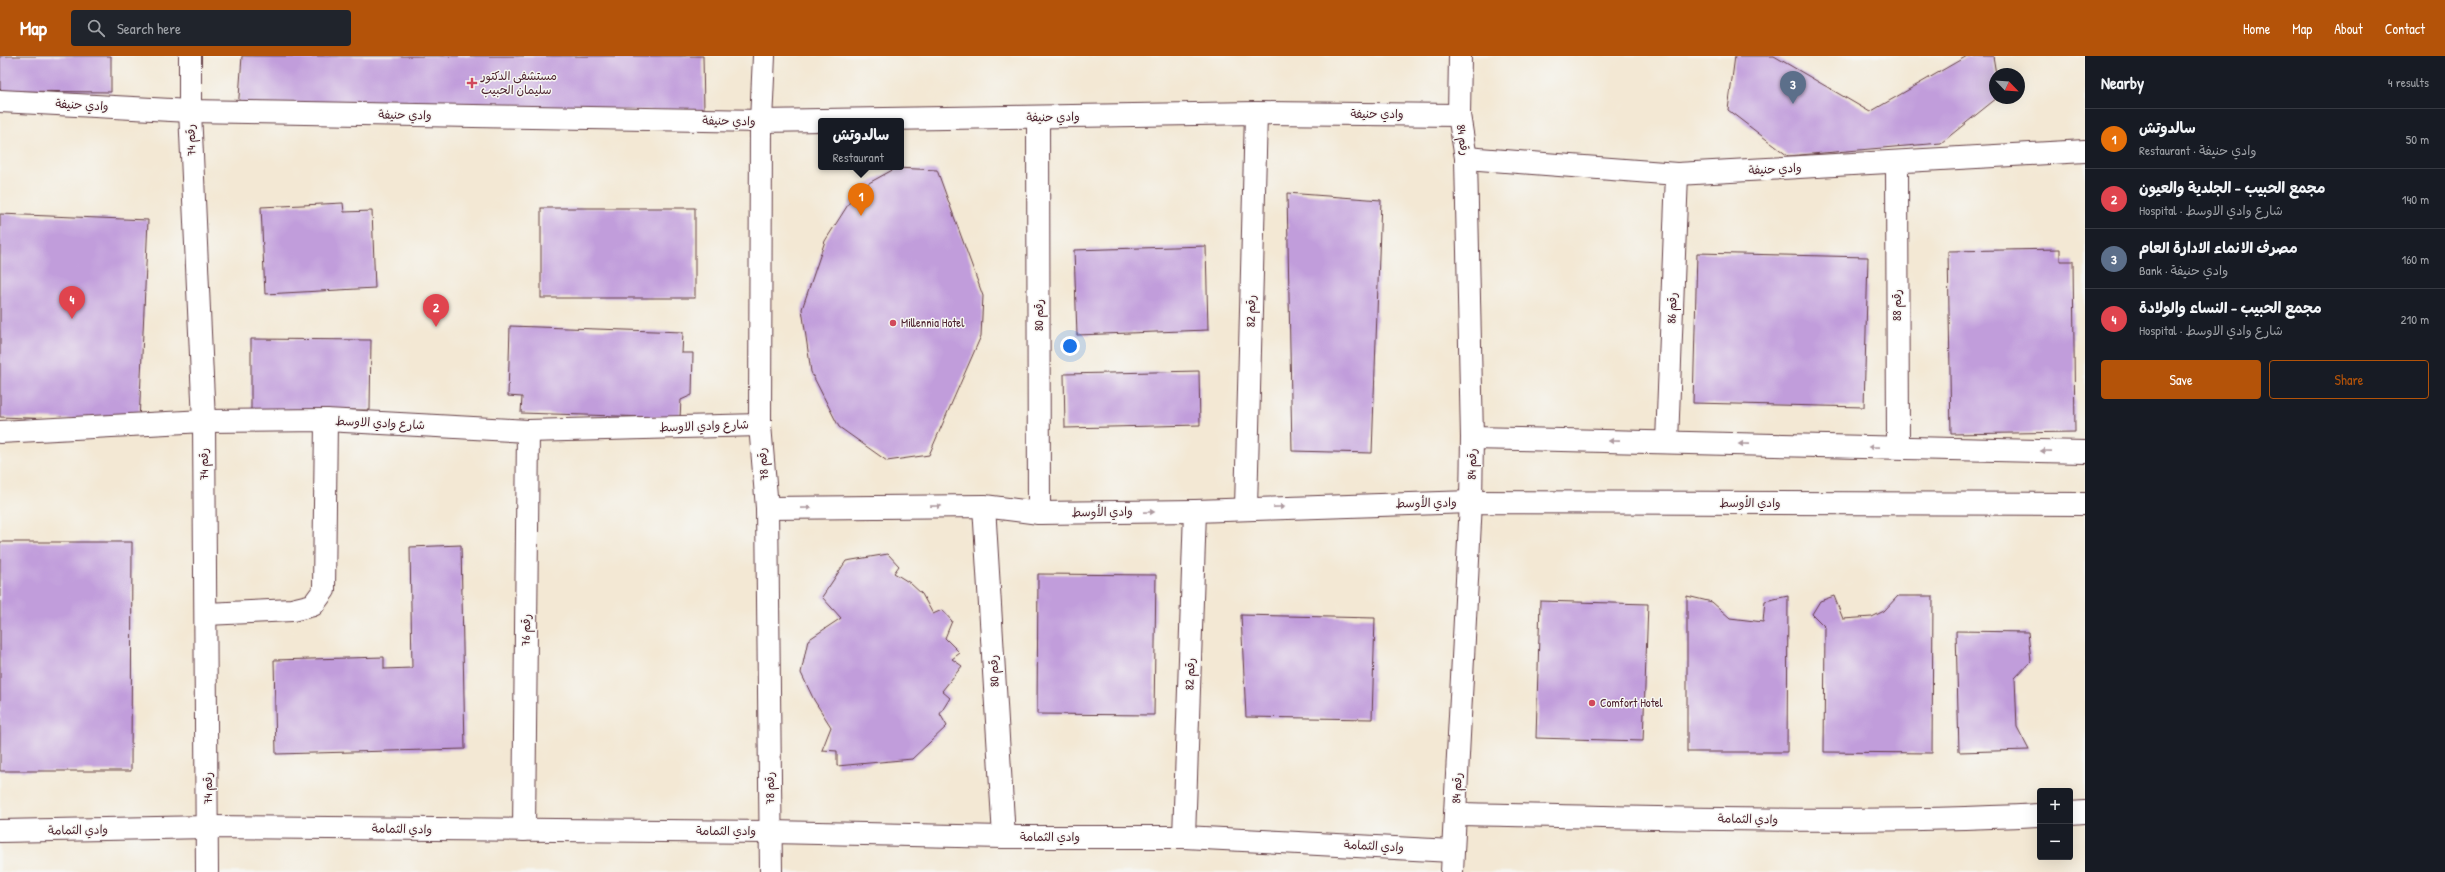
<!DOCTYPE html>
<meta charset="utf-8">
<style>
:root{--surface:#171b24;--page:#20242c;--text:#f1f3f6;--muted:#9ea1a6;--line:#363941;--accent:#b45309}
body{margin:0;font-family:"Patrick Hand","Playpen Sans Arabic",sans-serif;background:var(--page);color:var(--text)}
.controls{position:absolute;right:12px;bottom:12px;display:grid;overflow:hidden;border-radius:4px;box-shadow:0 4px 16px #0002}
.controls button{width:36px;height:36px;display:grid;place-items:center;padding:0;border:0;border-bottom:1px solid var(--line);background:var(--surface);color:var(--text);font:20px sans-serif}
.compass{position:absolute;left:1989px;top:12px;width:36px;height:36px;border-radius:50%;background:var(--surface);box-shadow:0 4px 16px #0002;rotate:115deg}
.you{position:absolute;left:1070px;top:290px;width:14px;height:14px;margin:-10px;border:3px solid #fff;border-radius:50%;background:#1a73e8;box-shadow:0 0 0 6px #1a73e833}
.badge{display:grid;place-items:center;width:26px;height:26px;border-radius:50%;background:var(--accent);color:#fff;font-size:13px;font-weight:700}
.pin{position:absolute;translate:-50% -33px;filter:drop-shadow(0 1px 2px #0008)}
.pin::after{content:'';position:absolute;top:21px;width:14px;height:12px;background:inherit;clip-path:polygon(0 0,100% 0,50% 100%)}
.popup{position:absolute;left:818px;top:62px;width:86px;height:52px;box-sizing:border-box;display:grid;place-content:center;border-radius:4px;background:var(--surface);filter:drop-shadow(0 1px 3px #0005);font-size:13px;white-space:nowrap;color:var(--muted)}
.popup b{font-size:15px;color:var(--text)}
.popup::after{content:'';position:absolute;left:50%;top:100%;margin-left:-8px;border:8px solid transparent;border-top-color:var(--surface)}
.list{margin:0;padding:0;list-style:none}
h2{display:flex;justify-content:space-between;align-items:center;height:52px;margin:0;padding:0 16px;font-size:17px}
h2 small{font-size:13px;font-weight:400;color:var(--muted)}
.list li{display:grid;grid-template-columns:26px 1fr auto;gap:12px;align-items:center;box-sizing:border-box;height:60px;padding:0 16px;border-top:1px solid var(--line)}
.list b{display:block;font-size:15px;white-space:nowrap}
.list p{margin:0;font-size:13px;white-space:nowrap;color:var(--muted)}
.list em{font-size:13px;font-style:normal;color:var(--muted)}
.actions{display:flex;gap:8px;padding:12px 16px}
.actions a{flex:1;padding:9px 0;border:1px solid var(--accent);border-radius:4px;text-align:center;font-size:14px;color:var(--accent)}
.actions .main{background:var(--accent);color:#fff}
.icon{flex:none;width:22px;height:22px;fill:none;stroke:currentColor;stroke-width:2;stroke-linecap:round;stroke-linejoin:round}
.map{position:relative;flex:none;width:2085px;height:816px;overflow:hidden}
header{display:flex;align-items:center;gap:24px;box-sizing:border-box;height:56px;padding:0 20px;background:var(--accent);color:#fff}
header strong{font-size:19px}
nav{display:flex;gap:22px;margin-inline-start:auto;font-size:14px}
.search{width:280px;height:36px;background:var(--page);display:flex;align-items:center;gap:10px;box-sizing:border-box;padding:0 14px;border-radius:4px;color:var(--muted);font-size:15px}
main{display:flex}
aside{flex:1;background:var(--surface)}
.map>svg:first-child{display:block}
.building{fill:#c19ddb}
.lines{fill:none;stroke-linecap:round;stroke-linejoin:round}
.minor-casing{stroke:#633d44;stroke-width:24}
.minor{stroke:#fff;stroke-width:22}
.oneway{fill:#ae9aa0}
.poi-dot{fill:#d1495b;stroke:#f6f6f2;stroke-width:1.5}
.labels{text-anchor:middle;stroke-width:3;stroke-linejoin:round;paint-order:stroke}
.poi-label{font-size:12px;fill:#4a1f2b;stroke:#f6f6f2;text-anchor:start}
.street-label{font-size:12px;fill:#4a1f2b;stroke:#f6f6f2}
</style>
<header>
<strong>Map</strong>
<div class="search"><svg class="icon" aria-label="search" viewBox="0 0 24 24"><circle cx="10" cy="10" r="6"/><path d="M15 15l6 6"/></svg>Search here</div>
<nav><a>Home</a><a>Map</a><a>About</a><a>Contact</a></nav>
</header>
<main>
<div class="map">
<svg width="2085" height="816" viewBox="0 0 2085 816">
<rect width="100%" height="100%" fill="#f6f6f2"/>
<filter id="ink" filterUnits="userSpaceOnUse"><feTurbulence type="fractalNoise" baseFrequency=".025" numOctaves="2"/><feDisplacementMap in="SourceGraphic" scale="8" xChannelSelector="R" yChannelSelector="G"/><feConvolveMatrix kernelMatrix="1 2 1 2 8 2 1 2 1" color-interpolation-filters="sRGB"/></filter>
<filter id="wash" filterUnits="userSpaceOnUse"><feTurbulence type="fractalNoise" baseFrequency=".012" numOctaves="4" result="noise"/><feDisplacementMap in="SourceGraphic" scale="16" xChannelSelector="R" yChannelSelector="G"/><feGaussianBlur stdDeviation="0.9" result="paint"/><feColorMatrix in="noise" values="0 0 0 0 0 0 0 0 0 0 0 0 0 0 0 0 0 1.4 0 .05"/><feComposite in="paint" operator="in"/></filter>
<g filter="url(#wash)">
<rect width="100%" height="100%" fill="#f3e8d4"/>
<g id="blocks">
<g class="building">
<polygon points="0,0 111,0 111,36 0,35"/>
<polygon points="242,0 703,0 704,54 238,55"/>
<polygon points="1735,0 1774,0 1870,56 1967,0 1993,0 1996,18 1995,42 1997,42 1941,87 1788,100 1728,54"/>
<polygon points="896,112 937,114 983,240 981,280 929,399 887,405 839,371 811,316 802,253 825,185 858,133"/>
<polygon points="1287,137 1381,144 1372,397 1292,395"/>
<polygon points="343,147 344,156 372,155 375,232 265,238 261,151"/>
<rect x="541" y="152" width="154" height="90"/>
<polygon points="0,158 148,164 139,366 0,361"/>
<polygon points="1206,190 1208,274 1077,279 1074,194"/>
<polygon points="2060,193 2060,205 2073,205 2075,376 1951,378 1948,195"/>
<polygon points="1697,197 1868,201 1864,351 1693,347"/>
<polygon points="510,270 683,276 682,297 693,297 692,339 681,344 680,362 521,357 522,341 508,340"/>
<polygon points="251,283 371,284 370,354 251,354"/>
<polygon points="1199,315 1200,369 1065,372 1064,318"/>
<polygon points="0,486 132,486 131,715 0,715"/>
<polygon points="461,489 465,693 276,698 274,604 384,601 384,613 412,612 410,491"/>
<polygon points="888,498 899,510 894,517 910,527 922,538 933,558 942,554 952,565 945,582 960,597 952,603 962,610 942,635 950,642 940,658 947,670 912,703 837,710 837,695 822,694 831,671 814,644 801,617 808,584 841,562 822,541 846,505"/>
<polygon points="1038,518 1156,519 1154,659 1037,658"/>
<polygon points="1687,540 1712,546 1730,562 1763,566 1765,545 1788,540 1787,696 1687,696"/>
<polygon points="1834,540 1843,563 1872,561 1884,555 1898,540 1933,540 1932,697 1824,696 1825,571 1812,558 1820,545"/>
<polygon points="1540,545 1648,548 1643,685 1536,682"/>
<polygon points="1241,559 1375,562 1372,663 1246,661"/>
<polygon points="1956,575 2028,576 2031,605 2015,622 2017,671 2029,694 1959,696"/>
</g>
</g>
</g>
<g filter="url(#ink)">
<use href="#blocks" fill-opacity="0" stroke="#633d44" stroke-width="1"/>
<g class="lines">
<g class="minor-casing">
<g id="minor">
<polyline points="190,0 190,55 204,365 207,816"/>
<polyline points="764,0 761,65 760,369 767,452 771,816"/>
<polyline points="0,45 190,55 761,65 1256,57 1459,59"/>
<polyline points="1038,61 1039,457"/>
<polyline points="1466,102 1677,118 2085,95"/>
<polyline points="1897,107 1898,391"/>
<polyline points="0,376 204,365 326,364 528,375 760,369"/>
<polyline points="1472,382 2085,396"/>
<polyline points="1667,386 1677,118"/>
<polyline points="984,450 1004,781"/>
<polyline points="767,452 984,450 1039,457 1195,455 1471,446 2085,448"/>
<polyline points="1246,452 1256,57"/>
<polyline points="206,558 292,554 313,549 324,534 326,364"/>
<polyline points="2070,757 2085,756"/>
<path d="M1456 758C1650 761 1846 769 2040 759"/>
<polyline points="524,774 528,375"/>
<polyline points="0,775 209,771 771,776 1004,781 1184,781 1452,795"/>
<polyline points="1184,781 1195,455"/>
<polyline points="1452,816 1471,446 1472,382 1466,102 1459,59 1460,0"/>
</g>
</g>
<use href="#minor" class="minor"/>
</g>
<defs><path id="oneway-solid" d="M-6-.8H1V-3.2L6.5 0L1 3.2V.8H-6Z"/></defs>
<g class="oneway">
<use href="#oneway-solid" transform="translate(1614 385) rotate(-179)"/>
<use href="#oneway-solid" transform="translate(1744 388) rotate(-179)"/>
<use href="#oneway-solid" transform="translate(1874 391) rotate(-179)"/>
<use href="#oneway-solid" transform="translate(2046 395) rotate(-179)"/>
<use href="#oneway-solid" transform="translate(936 450) rotate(-1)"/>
<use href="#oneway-solid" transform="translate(1279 451) rotate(-1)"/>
<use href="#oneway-solid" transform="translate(806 452) rotate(-1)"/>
<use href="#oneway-solid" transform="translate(1149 456) rotate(-1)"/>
</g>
</g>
<g class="poi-dot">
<path d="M470 21h4v4h4v4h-4v4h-4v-4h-4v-4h4z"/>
<circle cx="893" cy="267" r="4"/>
<circle cx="1592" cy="647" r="4"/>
</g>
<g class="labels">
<g class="poi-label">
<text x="481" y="24">مستشفى الدكتور<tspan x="481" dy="14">سليمان الحبيب</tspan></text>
<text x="901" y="271">Millennia Hotel</text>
<text x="1600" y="651">Comfort Hotel</text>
</g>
<g class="street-label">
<text transform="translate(82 49) rotate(3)" y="4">وادي حنيفة</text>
<text x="1377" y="62">وادي حنيفة</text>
<text transform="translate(405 59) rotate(1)" y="4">وادي حنيفة</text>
<text transform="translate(1053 61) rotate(-1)" y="4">وادي حنيفة</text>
<text transform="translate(729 65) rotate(1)" y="4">وادي حنيفة</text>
<text transform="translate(191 84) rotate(-93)" y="4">رقم 74</text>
<text transform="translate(1463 84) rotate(81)" y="4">رقم 84</text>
<text transform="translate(1775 113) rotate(-3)" y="4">وادي حنيفة</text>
<text transform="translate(1897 249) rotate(-90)" y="4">رقم 88</text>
<text transform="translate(1672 252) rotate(-88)" y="4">رقم 86</text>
<text transform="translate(1251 255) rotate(-89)" y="4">رقم 82</text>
<text transform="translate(1039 259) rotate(-90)" y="4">رقم 80</text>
<text transform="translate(380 367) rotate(3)" y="4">شارع وادي الاوسط</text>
<text transform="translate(704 370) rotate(-2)" y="4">شارع وادي الاوسط</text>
<text transform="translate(204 408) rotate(-91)" y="4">رقم 74</text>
<text transform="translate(763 408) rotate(-95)" y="4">رقم 78</text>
<text transform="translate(1472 408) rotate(-89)" y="4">رقم 84</text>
<text transform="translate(1426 447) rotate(-1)" y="4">وادي الأوسط</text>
<text x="1750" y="451">وادي الأوسط</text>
<text transform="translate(1102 456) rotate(-1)" y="4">وادي الأوسط</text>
<text transform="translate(526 574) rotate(-89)" y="4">رقم 76</text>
<text transform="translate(994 615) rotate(-93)" y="4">رقم 80</text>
<text transform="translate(1190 618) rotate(-88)" y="4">رقم 82</text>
<text transform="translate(208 732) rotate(-91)" y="4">رقم 74</text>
<text transform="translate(770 732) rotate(-91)" y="4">رقم 78</text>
<text transform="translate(1457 732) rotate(-87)" y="4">رقم 84</text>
<text transform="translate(1748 763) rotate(1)" y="4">وادي الثمامة</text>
<text transform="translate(402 773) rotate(1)" y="4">وادي الثمامة</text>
<text transform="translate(78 774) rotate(-1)" y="4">وادي الثمامة</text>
<text x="726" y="779">وادي الثمامة</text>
<text x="1050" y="785">وادي الثمامة</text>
<text transform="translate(1374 790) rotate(3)" y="4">وادي الثمامة</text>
</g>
</g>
</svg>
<div class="controls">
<button>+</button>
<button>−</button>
</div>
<svg class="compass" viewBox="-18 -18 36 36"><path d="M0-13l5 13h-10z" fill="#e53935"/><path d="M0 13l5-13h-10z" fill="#9ea1a6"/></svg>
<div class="you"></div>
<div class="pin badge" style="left:861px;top:160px;background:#e8710a">1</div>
<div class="popup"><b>سالدوتش</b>Restaurant</div>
<div class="pin badge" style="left:436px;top:271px;background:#e0444e">2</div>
<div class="pin badge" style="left:1793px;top:48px;background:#5c6f8a">3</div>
<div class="pin badge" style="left:72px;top:263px;background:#e0444e">4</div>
</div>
<aside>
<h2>Nearby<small>4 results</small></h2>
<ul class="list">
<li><span class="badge" style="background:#e8710a">1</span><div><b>سالدوتش</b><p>Restaurant · وادي حنيفة</p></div><em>50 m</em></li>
<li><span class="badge" style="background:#e0444e">2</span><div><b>مجمع الحبيب - الجلدية والعيون</b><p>Hospital · شارع وادي الاوسط</p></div><em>140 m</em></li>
<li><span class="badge" style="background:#5c6f8a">3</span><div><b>مصرف الانماء الادارة العام</b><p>Bank · وادي حنيفة</p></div><em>160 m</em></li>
<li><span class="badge" style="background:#e0444e">4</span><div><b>مجمع الحبيب - النساء والولادة</b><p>Hospital · شارع وادي الاوسط</p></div><em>210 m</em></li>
</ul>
<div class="actions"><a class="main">Save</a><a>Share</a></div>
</aside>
</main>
